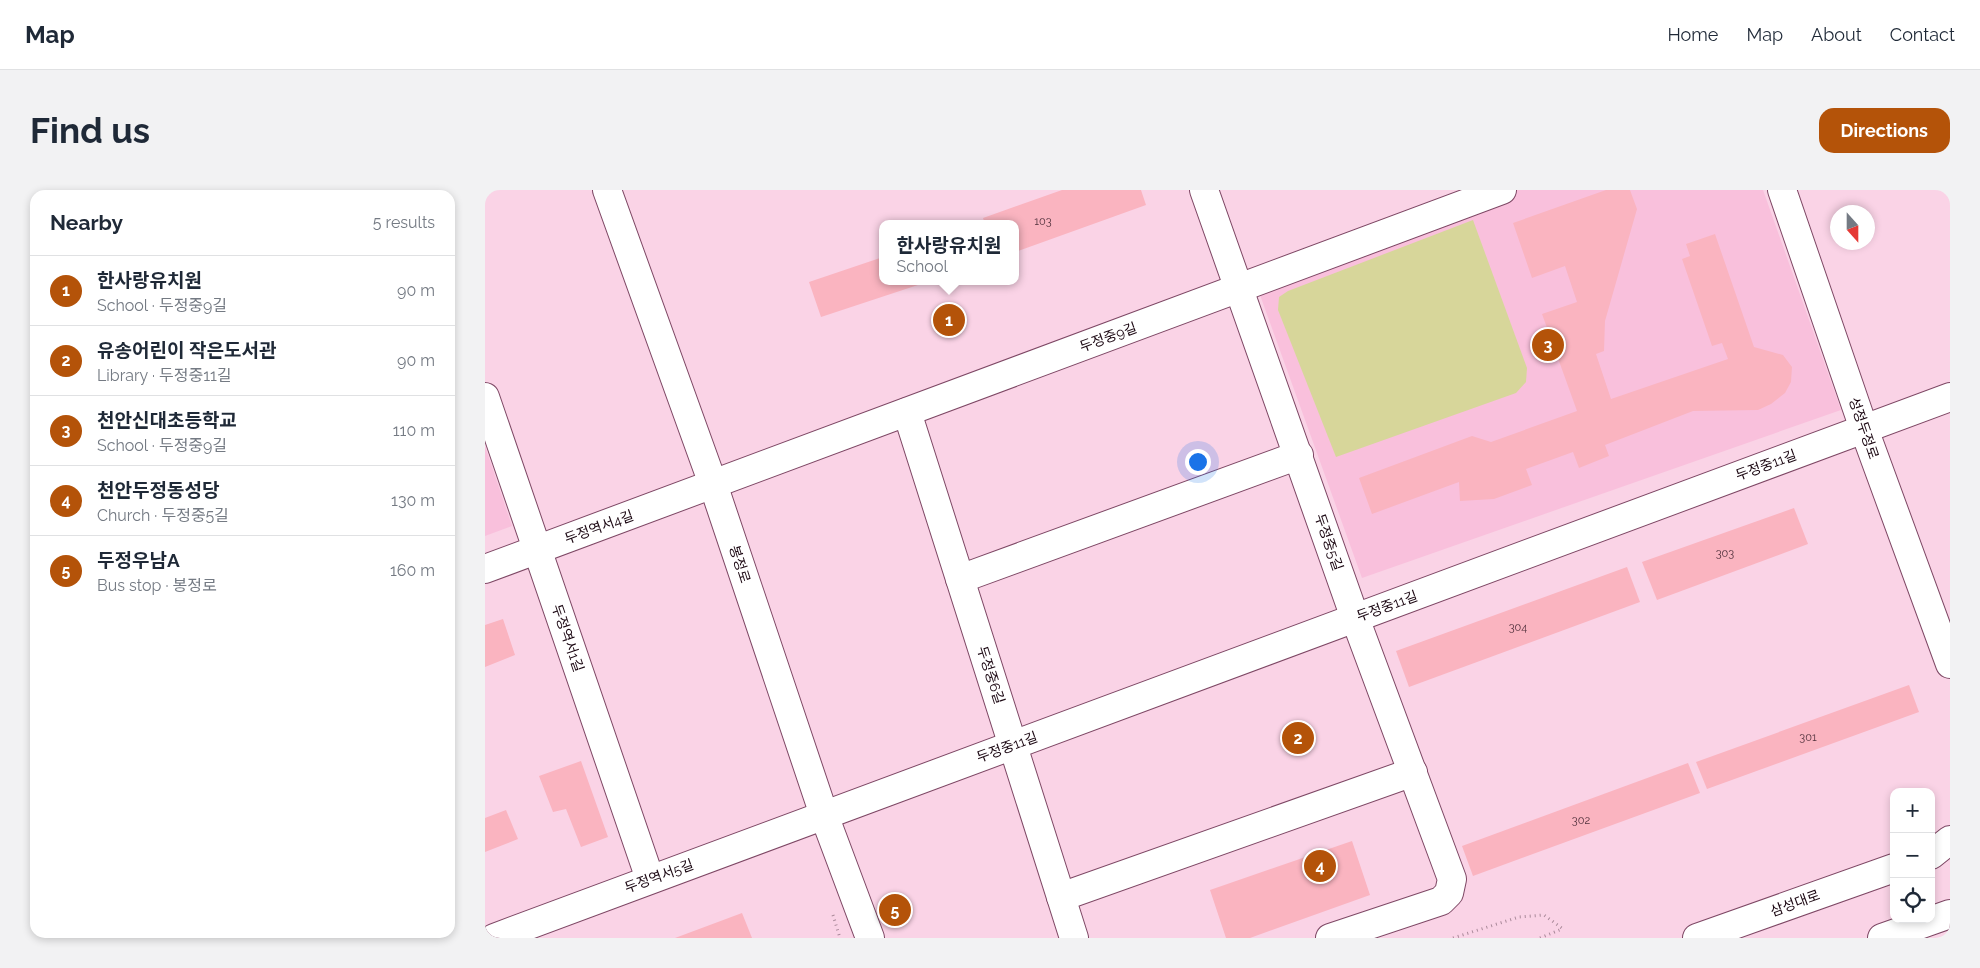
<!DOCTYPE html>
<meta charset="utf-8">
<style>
:root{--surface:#fff;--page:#f2f2f3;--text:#1f2937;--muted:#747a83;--line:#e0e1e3;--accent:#b45309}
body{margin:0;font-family:Raleway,"Noto Sans KR",sans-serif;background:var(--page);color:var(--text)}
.controls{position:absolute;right:15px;bottom:15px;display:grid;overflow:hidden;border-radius:10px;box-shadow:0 2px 8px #0003}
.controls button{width:45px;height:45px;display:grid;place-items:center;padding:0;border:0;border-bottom:1px solid var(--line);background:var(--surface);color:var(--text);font:25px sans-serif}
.compass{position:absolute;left:1345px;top:15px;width:45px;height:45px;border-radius:50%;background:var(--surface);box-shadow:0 2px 8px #0003;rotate:159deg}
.you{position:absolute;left:712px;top:271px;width:18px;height:18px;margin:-12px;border:4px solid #fff;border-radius:50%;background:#1a73e8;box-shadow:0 0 0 8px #1a73e833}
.badge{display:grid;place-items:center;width:32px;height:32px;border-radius:50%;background:var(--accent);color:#fff;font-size:16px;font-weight:700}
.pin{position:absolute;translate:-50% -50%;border:2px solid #fff;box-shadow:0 1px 5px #0006}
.popup{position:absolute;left:394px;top:30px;width:140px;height:65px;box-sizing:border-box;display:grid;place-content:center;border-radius:10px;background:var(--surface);filter:drop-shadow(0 1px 4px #0005);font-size:16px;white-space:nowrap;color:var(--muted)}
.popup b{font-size:19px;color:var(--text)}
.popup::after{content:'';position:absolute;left:50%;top:100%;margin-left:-10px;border:10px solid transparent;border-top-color:var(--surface)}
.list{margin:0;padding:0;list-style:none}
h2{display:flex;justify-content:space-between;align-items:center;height:65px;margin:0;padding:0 20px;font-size:21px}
h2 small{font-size:16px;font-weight:400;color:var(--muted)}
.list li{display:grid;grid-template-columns:32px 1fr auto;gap:15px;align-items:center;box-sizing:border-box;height:70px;padding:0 20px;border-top:1px solid var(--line)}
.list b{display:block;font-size:19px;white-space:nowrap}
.list p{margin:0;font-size:16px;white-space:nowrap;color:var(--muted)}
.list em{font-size:16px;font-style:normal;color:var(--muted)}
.icon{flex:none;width:28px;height:28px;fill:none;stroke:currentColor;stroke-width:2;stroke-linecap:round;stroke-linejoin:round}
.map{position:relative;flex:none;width:1465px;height:748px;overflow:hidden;border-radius:15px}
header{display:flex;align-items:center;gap:30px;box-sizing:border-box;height:70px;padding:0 25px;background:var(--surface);border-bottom:1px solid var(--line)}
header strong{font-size:24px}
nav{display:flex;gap:28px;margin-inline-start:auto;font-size:18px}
.intro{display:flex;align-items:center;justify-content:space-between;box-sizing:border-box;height:120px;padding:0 30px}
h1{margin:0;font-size:35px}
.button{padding:12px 22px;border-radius:15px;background:var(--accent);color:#fff;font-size:18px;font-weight:700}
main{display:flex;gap:30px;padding:0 30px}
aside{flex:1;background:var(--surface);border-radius:15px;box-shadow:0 2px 8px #0003}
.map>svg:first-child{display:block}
.built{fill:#f9c0dc}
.green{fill:#d7d69a}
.building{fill:#fab4c0}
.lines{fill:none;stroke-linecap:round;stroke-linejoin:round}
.minor-casing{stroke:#7e4865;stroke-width:30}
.major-casing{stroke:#7e4865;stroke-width:30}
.path{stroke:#aa8a9a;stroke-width:3;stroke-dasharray:1 4;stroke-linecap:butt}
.minor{stroke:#fff;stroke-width:28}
.major{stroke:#fff;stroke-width:28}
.labels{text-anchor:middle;stroke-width:4.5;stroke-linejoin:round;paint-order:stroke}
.number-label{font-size:11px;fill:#52323d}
.street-label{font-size:14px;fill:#1a0611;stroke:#fff}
</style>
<header>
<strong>Map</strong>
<nav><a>Home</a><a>Map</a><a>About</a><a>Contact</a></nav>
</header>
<div class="intro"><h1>Find us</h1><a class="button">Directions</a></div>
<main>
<aside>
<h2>Nearby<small>5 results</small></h2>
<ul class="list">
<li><span class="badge">1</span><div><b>한사랑유치원</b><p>School · 두정중9길</p></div><em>90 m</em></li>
<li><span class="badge">2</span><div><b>유송어린이 작은도서관</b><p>Library · 두정중11길</p></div><em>90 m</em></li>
<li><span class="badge">3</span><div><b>천안신대초등학교</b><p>School · 두정중9길</p></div><em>110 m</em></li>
<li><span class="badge">4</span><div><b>천안두정동성당</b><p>Church · 두정중5길</p></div><em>130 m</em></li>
<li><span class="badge">5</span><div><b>두정우남A</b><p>Bus stop · 봉정로</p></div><em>160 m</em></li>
</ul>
</aside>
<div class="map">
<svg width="1465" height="748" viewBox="0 0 1465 748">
<rect width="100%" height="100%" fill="#fad3e6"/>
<g class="built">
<polygon points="1020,0 1278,0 1356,220 877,388 770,91"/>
<polygon points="0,256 27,336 0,346"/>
</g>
<polygon class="green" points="988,30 1042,178 1041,192 1031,203 851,267 793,120 794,107 803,101"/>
<g class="building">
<polygon points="577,0 656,0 661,15 530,62 530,34 500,34 498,28"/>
<polygon points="1121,0 1145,0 1152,19 1120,131 1119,161 1111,164 1126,209 1243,169 1237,153 1227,156 1197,69 1205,66 1201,54 1230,44 1269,157 1298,165 1307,177 1306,192 1300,203 1286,214 1273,220 1208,221 1120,255 1124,266 1094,278 1088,262 1041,279 1047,295 1009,309 975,311 974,292 887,324 874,288 987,246 1006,252 1092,221 1057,124 1092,112 1080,76 1047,88 1028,33"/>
<polygon points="398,67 398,91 442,92 336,127 324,92"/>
<polygon points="1309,318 1323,354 1172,410 1157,372"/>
<polygon points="1142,377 1155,412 924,497 911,461"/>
<polygon points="18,429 30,465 0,477 0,435"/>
<polygon points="1424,495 1434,522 1222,599 1211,572"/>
<polygon points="96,571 123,647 96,657 81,619 68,622 54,586"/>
<polygon points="1203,573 1215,603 988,686 977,656"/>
<polygon points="21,620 33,649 0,662 0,628"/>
<polygon points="867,651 885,705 765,748 741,748 725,700"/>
<polygon points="257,723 267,748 190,748"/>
</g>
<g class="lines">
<g class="minor-casing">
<g id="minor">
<polyline points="122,0 228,294 339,625 385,748"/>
<polyline points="719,0 870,428 967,689 964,703 956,711 845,748"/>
<polyline points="1297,0 1379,239 1465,474"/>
<polyline points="0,207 165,689"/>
<polyline points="422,222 589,748"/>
<polyline points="0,379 1017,0"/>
<polyline points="475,389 814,265"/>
<polyline points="576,707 928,582"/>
<polyline points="9,748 1465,207"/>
</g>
</g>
<g class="major-casing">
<g id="major">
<polyline points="1446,665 1465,650"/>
<polyline points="1212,748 1409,678"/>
<polyline points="1397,748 1465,724"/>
</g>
</g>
<g class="path">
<polyline points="348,725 355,748"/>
<polyline points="968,748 1034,727 1059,725 1078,739"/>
<polyline points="1055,748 1077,739"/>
</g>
<use href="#minor" class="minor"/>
<use href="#major" class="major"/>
</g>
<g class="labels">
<g class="number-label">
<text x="558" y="35">103</text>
<text x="1240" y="367">303</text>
<text x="1033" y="441">304</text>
<text x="1323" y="551">301</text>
<text x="1096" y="634">302</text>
</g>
<g class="street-label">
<text transform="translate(623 147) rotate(-20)" y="5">두정중9길</text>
<text transform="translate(1379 238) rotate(71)" y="5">성정두정로</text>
<text transform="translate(1281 275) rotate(-20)" y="5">두정중11길</text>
<text transform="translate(114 337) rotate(-20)" y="5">두정역서4길</text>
<text transform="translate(844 352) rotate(71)" y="5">두정중5길</text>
<text transform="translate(255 374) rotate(72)" y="5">봉정로</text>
<text transform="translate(902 416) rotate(-20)" y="5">두정중11길</text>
<text transform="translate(83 448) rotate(71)" y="5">두정역서1길</text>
<text transform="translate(506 485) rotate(72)" y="5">두정중6길</text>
<text transform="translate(522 557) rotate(-20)" y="5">두정중11길</text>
<text transform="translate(174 686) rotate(-20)" y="5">두정역서5길</text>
<text transform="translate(1310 713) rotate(-20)" y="5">삼성대로</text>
</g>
</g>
</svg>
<div class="controls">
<button>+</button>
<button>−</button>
<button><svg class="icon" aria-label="locate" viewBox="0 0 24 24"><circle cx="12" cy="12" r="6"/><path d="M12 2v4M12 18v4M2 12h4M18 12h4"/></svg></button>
</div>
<svg class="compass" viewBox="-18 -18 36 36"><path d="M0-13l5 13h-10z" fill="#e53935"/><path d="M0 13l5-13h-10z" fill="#747a83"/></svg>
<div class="you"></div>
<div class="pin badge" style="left:464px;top:130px">1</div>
<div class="popup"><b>한사랑유치원</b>School</div>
<div class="pin badge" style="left:813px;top:548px">2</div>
<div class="pin badge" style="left:1063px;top:155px">3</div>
<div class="pin badge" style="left:835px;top:676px">4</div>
<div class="pin badge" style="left:410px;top:720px">5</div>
</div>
</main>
